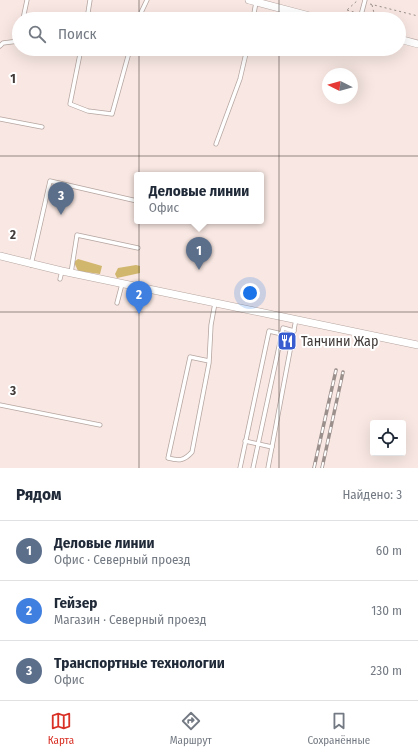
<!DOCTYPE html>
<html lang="ru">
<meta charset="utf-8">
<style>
:root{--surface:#fff;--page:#f6f6f7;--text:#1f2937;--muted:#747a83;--line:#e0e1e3;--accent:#d93025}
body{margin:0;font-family:"Fira Sans Condensed",sans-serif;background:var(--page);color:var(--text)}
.controls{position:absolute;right:12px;bottom:12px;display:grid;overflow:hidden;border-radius:4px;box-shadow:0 4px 16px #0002}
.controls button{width:36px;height:36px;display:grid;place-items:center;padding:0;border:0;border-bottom:1px solid var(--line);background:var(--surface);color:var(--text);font:20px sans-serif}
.compass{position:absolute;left:322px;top:68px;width:36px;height:36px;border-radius:50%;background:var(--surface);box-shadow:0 4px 16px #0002;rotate:276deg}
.you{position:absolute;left:250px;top:293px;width:14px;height:14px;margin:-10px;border:3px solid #fff;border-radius:50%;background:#1a73e8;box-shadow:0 0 0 6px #1a73e833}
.badge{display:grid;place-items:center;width:26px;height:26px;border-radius:50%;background:var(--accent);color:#fff;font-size:13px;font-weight:700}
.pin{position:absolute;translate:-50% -33px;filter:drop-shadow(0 1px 2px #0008)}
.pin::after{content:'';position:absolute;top:21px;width:14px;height:12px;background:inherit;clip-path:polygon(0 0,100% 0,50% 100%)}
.popup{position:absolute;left:134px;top:172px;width:130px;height:52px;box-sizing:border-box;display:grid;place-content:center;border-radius:4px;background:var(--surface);filter:drop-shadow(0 1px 3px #0005);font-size:13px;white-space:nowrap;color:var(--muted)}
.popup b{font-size:15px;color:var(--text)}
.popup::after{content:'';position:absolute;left:50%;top:100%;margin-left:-8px;border:8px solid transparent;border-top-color:var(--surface)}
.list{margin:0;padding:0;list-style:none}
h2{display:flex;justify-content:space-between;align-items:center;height:52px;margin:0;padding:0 16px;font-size:17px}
h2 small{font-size:13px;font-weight:400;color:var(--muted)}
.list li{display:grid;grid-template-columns:26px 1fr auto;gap:12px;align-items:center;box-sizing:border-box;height:60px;padding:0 16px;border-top:1px solid var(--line)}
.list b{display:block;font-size:15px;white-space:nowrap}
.list p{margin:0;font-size:13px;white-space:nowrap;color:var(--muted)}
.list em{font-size:13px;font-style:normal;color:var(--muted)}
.icon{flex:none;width:22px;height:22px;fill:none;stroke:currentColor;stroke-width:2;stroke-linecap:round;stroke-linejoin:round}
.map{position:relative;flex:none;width:418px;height:468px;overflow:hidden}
.search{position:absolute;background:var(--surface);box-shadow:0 4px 16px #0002;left:12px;right:12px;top:12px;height:44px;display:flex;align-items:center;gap:10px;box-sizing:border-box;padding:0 14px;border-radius:22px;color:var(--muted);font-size:15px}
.sheet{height:232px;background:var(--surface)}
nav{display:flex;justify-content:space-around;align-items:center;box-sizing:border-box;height:56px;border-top:1px solid var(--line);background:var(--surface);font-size:11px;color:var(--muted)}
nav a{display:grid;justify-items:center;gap:2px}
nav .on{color:var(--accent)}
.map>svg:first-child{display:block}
.forest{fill:#d1b76e}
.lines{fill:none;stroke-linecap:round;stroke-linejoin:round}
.service-casing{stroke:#b5a5a0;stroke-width:5}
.minor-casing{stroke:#b5a5a0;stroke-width:8}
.path{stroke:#9a8f8b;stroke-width:1;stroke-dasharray:2 3;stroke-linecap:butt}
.service{stroke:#fff;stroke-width:3.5}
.minor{stroke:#fff;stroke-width:7}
.rail-casing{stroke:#9c908d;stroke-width:3.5}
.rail{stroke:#fff;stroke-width:2;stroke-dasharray:6;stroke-linecap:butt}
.grid{fill:none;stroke:#413b39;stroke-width:1;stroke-opacity:0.55}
.labels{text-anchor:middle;stroke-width:4;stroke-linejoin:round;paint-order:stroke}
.poi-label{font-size:14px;fill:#413b39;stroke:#fff;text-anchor:start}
.grid-label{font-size:13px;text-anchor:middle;font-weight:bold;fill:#413b39;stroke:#fff;stroke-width:4;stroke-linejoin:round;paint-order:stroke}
</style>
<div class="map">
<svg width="418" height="468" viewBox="0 0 418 468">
<rect width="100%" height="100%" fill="#f8e7e2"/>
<g class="forest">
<polygon points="78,259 102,266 100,274 78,271 74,262"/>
<polygon points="136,265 140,266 140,273 117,278 115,274 118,268"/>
</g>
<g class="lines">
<g class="service-casing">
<g id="service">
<polyline points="23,19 27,0"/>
<polyline points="87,19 90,0"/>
<polyline points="138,19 147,0"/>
<polyline points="253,19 256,2"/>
<polyline points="360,19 365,0"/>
<polyline points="0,46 3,43 19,41"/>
<polyline points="81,49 70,104 88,111 112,114 130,49"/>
<polyline points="0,119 42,127"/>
<polyline points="216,144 240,79 247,49"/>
<polyline points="31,265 50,181 137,201"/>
<polyline points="71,273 77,235 138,248"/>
<polyline points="60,279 62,271"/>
<polyline points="117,303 122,284"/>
<path d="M209 361 190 357 168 458C179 461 184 461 192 452L209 363 211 325 215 303"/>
<polyline points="0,405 100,425"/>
<polyline points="245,441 272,447"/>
<polyline points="240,468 269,331 282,334"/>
<polyline points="253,468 283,328 294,331"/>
<polyline points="268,468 296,319"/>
</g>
</g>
<g class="minor-casing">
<g id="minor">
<polyline points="249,0 321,19"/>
<polyline points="399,39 418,44"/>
<polyline points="0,256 62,271 418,345"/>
</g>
</g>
<g class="path">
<polyline points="370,4 418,16"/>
<polyline points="372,5 375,17"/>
<polyline points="347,10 357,13"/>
<polyline points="366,15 379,19"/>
<polyline points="344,19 347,10 358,0"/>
</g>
<use href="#service" class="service"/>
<use href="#minor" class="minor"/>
<g class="rail-casing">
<g id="rail">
<polyline points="314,468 336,370"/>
<polyline points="322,468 343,372"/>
</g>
</g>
<use href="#rail" class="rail"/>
</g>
<path class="grid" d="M139 0V19M279 0V19M139 49V468M279 49V468M0 156H418M0 312H418"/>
<defs>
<g id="restaurant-square" transform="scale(1)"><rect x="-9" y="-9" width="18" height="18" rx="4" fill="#395dce" stroke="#fff"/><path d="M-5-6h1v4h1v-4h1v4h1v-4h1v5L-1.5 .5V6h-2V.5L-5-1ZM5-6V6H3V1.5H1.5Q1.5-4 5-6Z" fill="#fff"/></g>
</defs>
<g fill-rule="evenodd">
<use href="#restaurant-square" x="287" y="341"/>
</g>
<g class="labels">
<g class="poi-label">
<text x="301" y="346">Танчини Жар</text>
</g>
</g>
<g class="grid-label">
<text x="13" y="83">1</text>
<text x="13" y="239">2</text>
<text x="13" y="395">3</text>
</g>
</svg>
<div class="controls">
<button><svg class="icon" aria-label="locate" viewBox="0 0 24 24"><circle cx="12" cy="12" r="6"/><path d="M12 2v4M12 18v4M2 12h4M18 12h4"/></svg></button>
</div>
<svg class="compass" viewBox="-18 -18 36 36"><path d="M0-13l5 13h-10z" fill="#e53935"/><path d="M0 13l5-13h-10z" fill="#747a83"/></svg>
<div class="you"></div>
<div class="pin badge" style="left:199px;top:270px;background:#5c6f8a">1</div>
<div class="popup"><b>Деловые линии</b>Офис</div>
<div class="pin badge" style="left:139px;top:314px;background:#3f7fe0">2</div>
<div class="pin badge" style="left:61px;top:215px;background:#5c6f8a">3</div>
<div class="search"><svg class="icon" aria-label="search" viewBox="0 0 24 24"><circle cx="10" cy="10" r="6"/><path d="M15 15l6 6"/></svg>Поиск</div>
</div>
<section class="sheet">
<h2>Рядом<small>Найдено: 3</small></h2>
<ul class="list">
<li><span class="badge" style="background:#5c6f8a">1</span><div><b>Деловые линии</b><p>Офис · Северный проезд</p></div><em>60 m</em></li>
<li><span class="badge" style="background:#3f7fe0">2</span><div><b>Гейзер</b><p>Магазин · Северный проезд</p></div><em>130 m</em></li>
<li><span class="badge" style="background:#5c6f8a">3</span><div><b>Транспортные технологии</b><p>Офис</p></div><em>230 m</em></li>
</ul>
</section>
<nav>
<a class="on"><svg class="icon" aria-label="map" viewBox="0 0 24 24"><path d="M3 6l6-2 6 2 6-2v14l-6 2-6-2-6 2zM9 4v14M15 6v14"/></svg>Карта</a>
<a><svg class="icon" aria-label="directions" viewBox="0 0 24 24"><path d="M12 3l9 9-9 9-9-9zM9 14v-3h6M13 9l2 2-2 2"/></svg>Маршрут</a>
<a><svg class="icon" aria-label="saved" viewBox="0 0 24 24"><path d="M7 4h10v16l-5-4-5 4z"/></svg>Сохранённые</a>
</nav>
